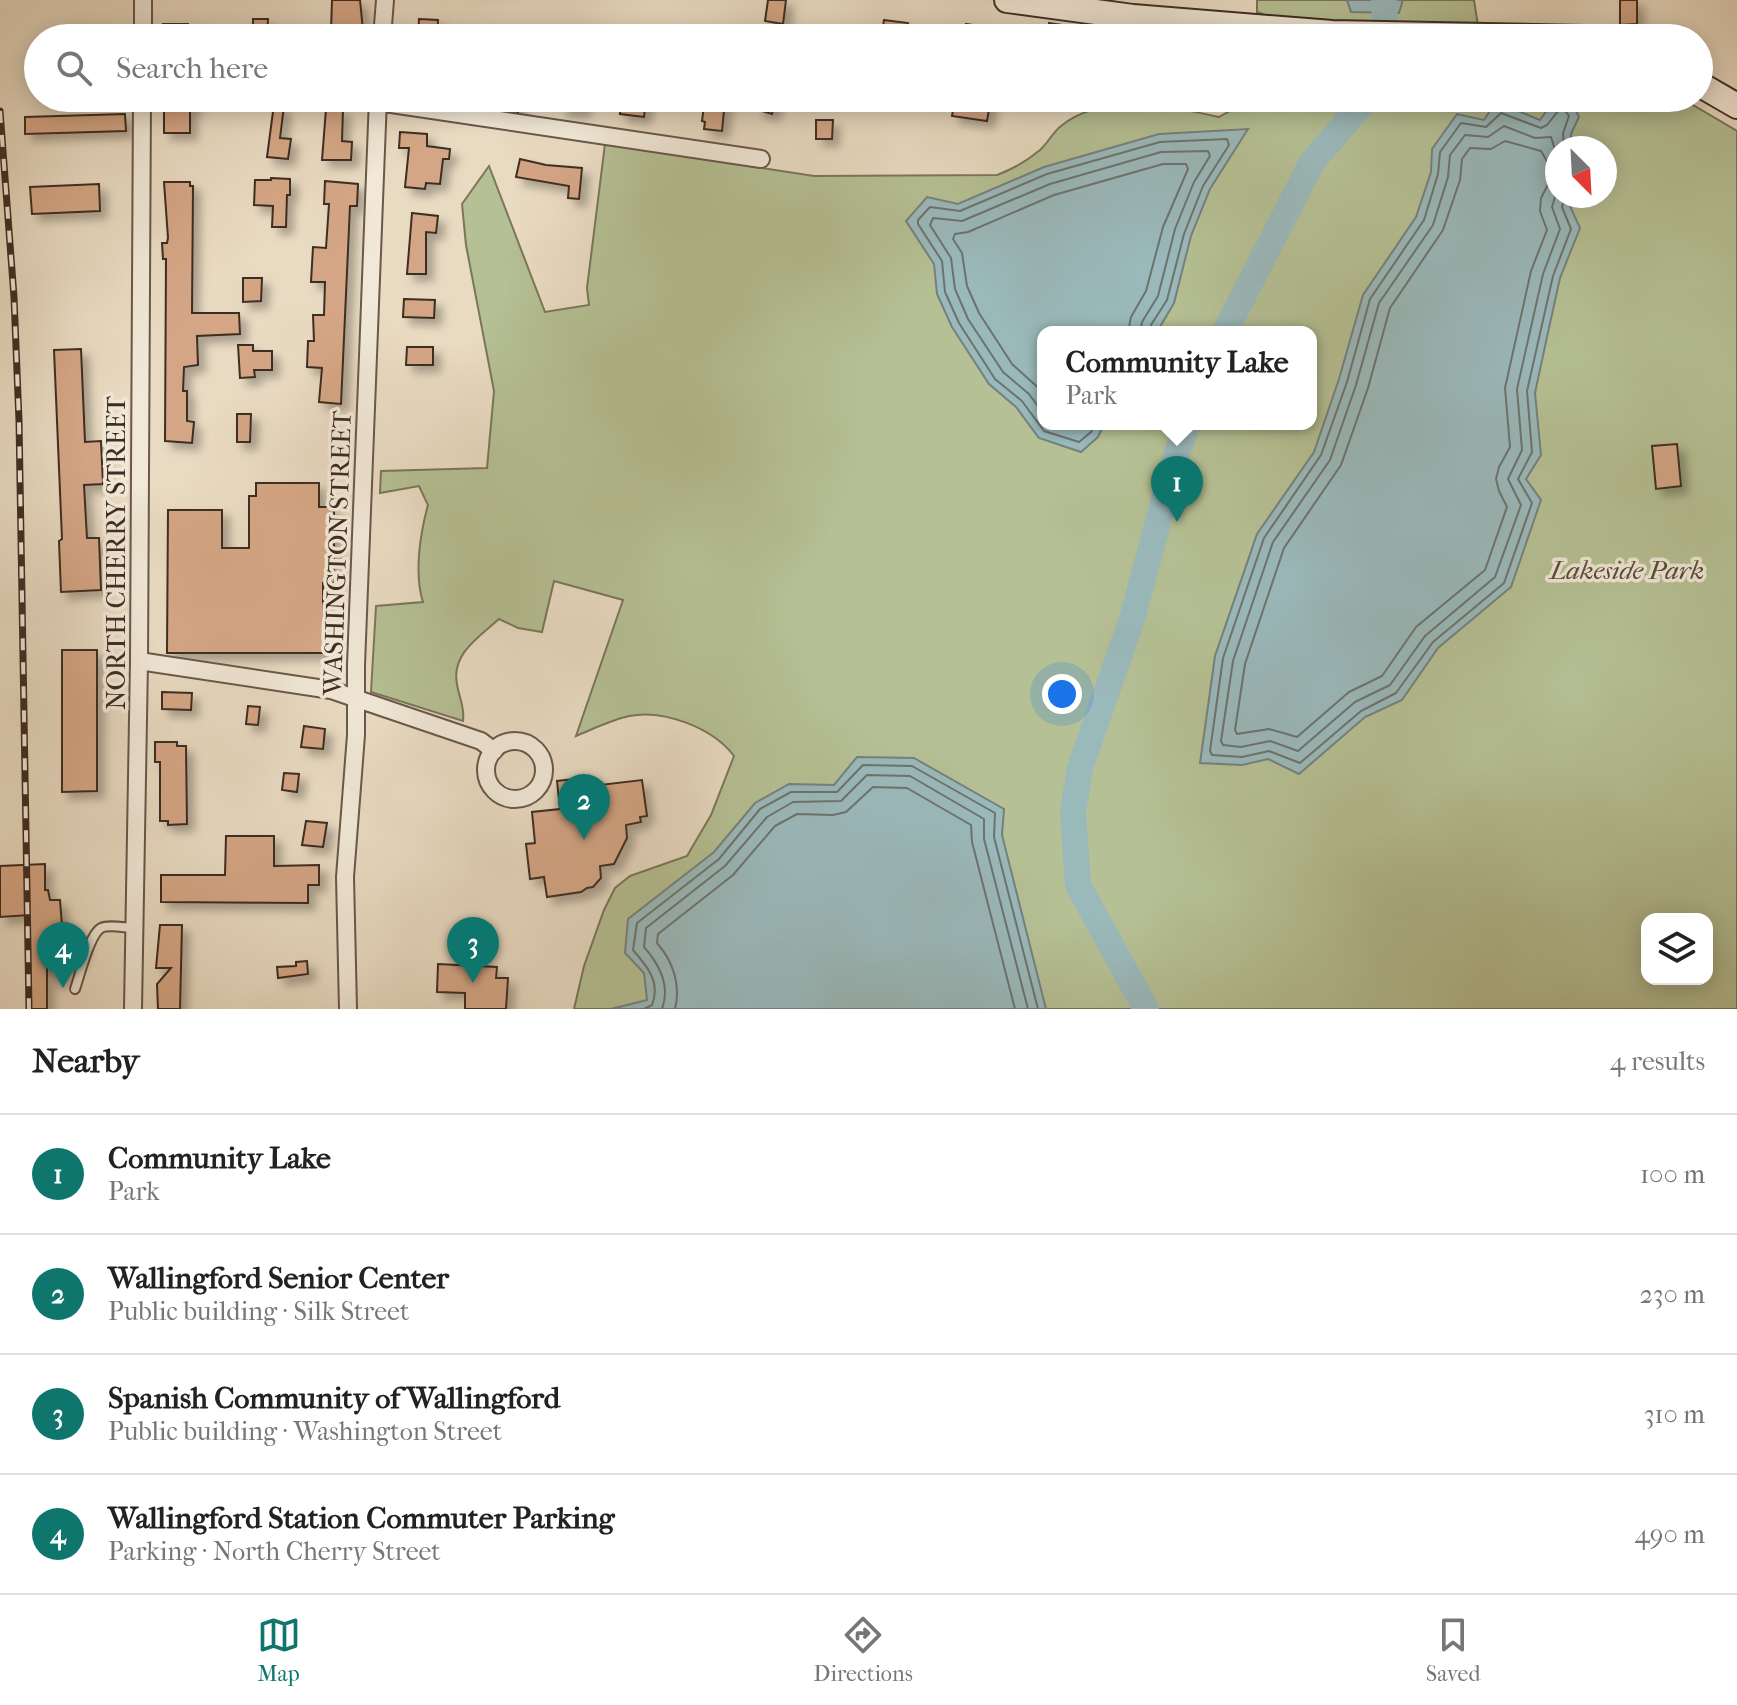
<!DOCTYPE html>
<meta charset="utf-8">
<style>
:root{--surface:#fff;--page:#f2f2f2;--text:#222;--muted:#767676;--line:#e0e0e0;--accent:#0f766e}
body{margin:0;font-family:"IM FELL French Canon",serif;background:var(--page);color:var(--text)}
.controls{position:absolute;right:24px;bottom:24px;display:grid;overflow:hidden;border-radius:16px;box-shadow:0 4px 20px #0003}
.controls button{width:72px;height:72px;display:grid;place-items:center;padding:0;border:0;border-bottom:2px solid var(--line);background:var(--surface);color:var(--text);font:40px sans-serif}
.compass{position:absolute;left:1545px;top:136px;width:72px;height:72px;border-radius:50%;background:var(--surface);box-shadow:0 4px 20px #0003;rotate:156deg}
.you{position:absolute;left:1062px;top:694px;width:28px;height:28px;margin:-20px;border:6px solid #fff;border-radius:50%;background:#1a73e8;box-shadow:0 0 0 12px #1a73e833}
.badge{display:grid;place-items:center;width:52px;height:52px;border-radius:50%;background:var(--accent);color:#fff;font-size:26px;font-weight:700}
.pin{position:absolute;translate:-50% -66px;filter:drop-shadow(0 2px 4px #0008)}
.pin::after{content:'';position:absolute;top:42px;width:28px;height:24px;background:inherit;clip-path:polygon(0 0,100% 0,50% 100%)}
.popup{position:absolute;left:1037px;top:326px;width:280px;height:104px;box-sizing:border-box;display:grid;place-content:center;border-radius:16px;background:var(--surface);filter:drop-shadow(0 2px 6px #0005);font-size:26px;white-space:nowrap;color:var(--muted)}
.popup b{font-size:30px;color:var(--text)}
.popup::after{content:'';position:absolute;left:50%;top:100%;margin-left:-16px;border:16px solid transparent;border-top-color:var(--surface)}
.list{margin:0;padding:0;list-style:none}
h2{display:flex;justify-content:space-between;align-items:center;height:104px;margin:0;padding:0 32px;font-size:34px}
h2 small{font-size:26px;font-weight:400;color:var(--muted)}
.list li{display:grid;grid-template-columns:52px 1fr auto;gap:24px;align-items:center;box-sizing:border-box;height:120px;padding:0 32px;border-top:2px solid var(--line)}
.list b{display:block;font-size:30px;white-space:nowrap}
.list p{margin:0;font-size:26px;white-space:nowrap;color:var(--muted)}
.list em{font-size:26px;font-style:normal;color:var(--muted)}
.icon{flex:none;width:44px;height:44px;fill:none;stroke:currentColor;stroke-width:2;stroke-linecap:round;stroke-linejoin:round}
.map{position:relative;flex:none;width:1737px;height:1009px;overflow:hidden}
.search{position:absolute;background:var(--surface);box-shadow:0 4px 20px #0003;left:24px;right:24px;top:24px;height:88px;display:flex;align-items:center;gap:20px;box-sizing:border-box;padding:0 28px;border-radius:44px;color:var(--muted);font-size:30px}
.sheet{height:584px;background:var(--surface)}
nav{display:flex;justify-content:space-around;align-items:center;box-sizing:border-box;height:112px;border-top:2px solid var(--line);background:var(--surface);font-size:22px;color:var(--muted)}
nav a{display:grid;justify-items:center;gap:4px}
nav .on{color:var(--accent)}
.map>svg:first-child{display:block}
.green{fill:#b5c094;stroke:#7a765c;stroke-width:2;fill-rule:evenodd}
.water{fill:#9ab9bb;stroke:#75817e;stroke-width:2}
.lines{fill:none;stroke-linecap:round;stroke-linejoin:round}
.shore{stroke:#6c736f;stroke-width:2}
.river{stroke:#9ab9bb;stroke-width:26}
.building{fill:#d5a685;stroke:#3e2d23;stroke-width:2;filter:url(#shadow)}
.lane-casing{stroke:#69584b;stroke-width:12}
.street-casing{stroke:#69584b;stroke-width:20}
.secondary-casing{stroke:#3e2d23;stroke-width:28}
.lane{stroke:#f1e8d7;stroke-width:8}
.street{stroke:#f1e8d7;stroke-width:16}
.secondary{stroke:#f1e8d7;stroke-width:24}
.rail-casing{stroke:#3e2d23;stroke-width:7}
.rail{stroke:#f1e8d7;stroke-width:4;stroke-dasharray:12;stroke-linecap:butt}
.labels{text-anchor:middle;stroke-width:7;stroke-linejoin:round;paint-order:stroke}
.street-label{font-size:26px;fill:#3e2d23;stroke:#f1e8d7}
.park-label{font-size:26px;font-style:italic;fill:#564a3a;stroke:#f1e8d7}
</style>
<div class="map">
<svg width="1737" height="1009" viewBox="0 0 1737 1009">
<defs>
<filter id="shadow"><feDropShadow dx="7" dy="7" stdDeviation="4" flood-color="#0004"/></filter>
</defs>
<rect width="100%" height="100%" fill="#e9dbc2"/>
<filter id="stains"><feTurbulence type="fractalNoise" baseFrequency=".0025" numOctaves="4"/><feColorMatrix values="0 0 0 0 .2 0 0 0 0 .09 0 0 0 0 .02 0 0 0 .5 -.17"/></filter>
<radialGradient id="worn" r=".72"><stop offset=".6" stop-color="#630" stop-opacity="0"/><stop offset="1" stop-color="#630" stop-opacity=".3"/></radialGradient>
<g class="green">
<polygon points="1257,0 1474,0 1478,26 1284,22 1257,12"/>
<path d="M1253 98H1681L1737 131V1009H574L584 966 604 910 615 888 630 876 687 856 711 815 734 756C713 728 664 709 629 716 611 720 593 729 576 736L623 600 554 581 542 632 518 628 499 619C479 637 451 654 457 684 459 698 465 707 463 721L371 692 376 606 423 602C414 574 420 534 428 505L419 486 380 493 381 471 487 468 494 391 466 245 462 204 489 166 545 312 589 305 587 288 605 144 814 176 997 175C1013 169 1027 161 1040 150 1048 143 1053 132 1061 126 1103 92 1170 106 1219 117ZM1557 148H1605V196H1557ZM1043 332H1311V424H1043ZM1647 919H1707V979H1647Z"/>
</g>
<g class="water">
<polygon points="1347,0 1403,0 1399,13 1351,12"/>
<polygon points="1559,98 1570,98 1579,117 1571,134 1572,148 1557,148 1557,196 1574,196 1570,206 1580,228 1560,278 1547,337 1535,393 1541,455 1526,479 1541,500 1511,587 1438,648 1402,700 1365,717 1299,774 1268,759 1242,765 1200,763 1215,656 1257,534 1314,452 1339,379 1363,295 1416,217 1431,172 1432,149 1457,114 1484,120 1496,102 1540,120 1554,100"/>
<polygon points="1248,129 1210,189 1191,236 1174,303 1157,332 1043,332 1043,424 1104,424 1098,437 1081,452 1039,438 1016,407 989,384 952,327 937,294 934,264 906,221 927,197 958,204 1044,167 1159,134"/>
<polygon points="857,757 914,758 1004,809 1002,835 1046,1009 611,1009 647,1000 644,973 625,953 628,919 714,852 755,803 789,784 834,785"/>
</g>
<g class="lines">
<g class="shore">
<polygon points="1505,141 1541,151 1554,173 1541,198 1540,211 1547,230 1531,271 1505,388 1510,447 1499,467 1496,479 1499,491 1507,507 1485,570 1416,627 1382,676 1349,692 1297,737 1269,729 1237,734 1235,730 1245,664 1284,548 1341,465 1368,388 1390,308 1443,230 1460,180 1462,159 1470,148 1491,149"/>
<polyline points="1564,148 1563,133 1569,116 1562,106 1547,125 1541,128 1501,113 1486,127 1461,123 1440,152 1438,174 1424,220 1370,299 1347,382 1321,455 1264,538 1223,658 1210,751 1212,755 1242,757 1269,751 1300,763 1361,711 1396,693 1433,642 1504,583 1532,503 1518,479 1532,452 1527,391 1553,276 1571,229 1562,207 1565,196"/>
<polyline points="1557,156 1551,137 1535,138 1504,126 1488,137 1465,135 1450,155 1448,177 1433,225 1379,303 1356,385 1330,460 1273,542 1233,661 1221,741 1223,745 1241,747 1270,741 1298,751 1355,702 1390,685 1425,636 1495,577 1521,505 1508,479 1522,450 1517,389 1543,274 1560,229 1552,207 1557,190"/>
<polyline points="1043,392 1012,364 979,313 967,286 962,253 953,239 955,234 968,232 1054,195 1163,164 1186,164 1188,169 1163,227 1146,291 1131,317 1128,332"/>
<polyline points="1043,413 1029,394 1003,372 968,319 955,289 951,258 930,225 933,218 962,221 1050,184 1161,152 1208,151 1210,156 1194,182 1175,229 1158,296 1142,322 1140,332"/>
<polyline points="1095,424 1091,432 1079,442 1044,431 1022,401 995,379 959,323 945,292 942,261 918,224 918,220 930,207 960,211 1047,174 1160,142 1227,139 1229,145 1203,186 1184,234 1167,300 1151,325 1150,332"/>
<path d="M644 1009 652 1005C661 982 647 966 633 950L637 923 719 859 760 809 791 792H837L863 765 912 766 995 813 994 837 1038 1009"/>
<path d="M662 1009C671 985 659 964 644 947L646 928 725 866 767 817 793 802 841 801 867 775 910 776 984 819V839L1028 1009"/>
<path d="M675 1009C681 985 673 961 657 943L658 934 733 875 775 826 797 814 833 815 846 812 873 787 907 788 971 825 972 842 1015 1009"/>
</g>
<g class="river">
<polyline points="1383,38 1385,28 1384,0"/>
<polyline points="1225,332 1312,162 1367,98"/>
<polyline points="1146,1009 1078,885 1073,812 1080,768 1132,619 1176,455 1188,424"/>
</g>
</g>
<g class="building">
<polygon points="332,0 360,0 363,31 331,31"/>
<polygon points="768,0 786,0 783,24 765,21"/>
<polygon points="1620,0 1637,0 1637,24 1620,25"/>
<polygon points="253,19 268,19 267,38 253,38"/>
<polygon points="419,19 438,20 437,38 418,38"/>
<polygon points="884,20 908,23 905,38 881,38"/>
<polygon points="1049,23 1103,31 1103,38 1047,38"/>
<rect x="163" y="24" width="25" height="14"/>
<polygon points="966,24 1017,31 1016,38 964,38"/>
<polygon points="164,98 193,98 193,109 190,109 190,133 164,133"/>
<polygon points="502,98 519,98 518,112 501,109"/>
<polygon points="561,98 584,98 583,111 560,109"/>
<polygon points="621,98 646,98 644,117 620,114"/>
<polygon points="705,98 725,100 722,131 704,129 705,122 702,121"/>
<polygon points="759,98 776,98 772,114 756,109"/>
<polygon points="955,98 991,98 987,121 952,116"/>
<polygon points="274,104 284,106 280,138 291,139 288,159 267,157"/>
<polygon points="326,109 343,109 342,141 352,142 351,160 322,160"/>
<polygon points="125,114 126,131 25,134 25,117"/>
<polygon points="816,120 833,120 832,139 816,139"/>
<polygon points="400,132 427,134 427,146 450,149 449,159 443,159 440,184 426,183 425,189 405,187 409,148 399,148"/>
<polygon points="520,159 546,165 582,168 579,199 568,198 569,186 516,177"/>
<polygon points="271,178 290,179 290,195 287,195 286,227 272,227 273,206 254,205 255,180 271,180"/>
<polygon points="325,181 358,184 357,206 350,206 341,404 319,402 322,368 307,367 308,341 314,341 313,315 324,315 325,282 311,282 313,247 326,248 329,204 324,204"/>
<polygon points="164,182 190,182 190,186 193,186 192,313 239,313 240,334 197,336 198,365 184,367 183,391 187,391 187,421 194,422 192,443 165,441 166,259 163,259 162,243 167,243 168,238"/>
<polygon points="99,184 100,211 32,214 30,187"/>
<polygon points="412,213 438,216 436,233 426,232 426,274 407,274"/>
<polygon points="243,278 262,278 261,301 243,302"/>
<polygon points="404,299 435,300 434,318 403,317"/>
<polygon points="238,345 253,345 253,351 272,351 272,370 254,370 255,377 240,378"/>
<polygon points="407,347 433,347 433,365 406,365"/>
<polygon points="81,349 85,442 101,441 103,484 84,485 87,538 99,538 101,590 61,592 59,541 62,539 54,350"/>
<polygon points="237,414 251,414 250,442 237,442"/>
<polygon points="1677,444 1681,486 1656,489 1652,446"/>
<polygon points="256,483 319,483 319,507 334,507 334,583 323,583 323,653 167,653 168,510 222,510 222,548 249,548 249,496 256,496"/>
<polygon points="62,650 97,650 97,791 62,792"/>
<polygon points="162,692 192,693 191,710 162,709"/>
<polygon points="248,706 260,707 258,725 246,724"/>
<polygon points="304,726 325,729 323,749 301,747"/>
<polygon points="155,742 177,742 177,746 186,746 187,824 168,825 168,821 160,821 160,762 155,762"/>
<polygon points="284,773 299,774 297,792 282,790"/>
<polygon points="574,779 575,788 642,780 647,816 640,817 641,822 626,825 627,838 614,864 600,866 601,878 593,887 587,888 581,892 547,897 544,877 530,879 526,844 535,843 532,812 560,809 557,781"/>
<polygon points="306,821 327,823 323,847 302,845"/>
<polygon points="226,836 274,836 274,866 319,865 319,885 308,885 308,903 161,902 161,875 225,875"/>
<polygon points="45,864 45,890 48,890 50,900 60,900 64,952 47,952 47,1009 31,1009 29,915 0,917 0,866"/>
<polygon points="160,925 182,925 180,1009 158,1009 157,984 171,968 156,968"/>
<polygon points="307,961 308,974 278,978 277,967 296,966 296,962"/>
<polygon points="438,964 497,967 496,978 508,978 506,1009 465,1009 465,993 437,992"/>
</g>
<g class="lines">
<g class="lane-casing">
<path id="lane" d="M75 989C80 975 89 935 101 928 109 924 125 928 134 928"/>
</g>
<g class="street-casing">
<g id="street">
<polyline points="143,38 143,0"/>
<polyline points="382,38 385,0"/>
<polyline points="378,102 761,159"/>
<polyline points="139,661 331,690 481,741 494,751"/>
<circle cx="515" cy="770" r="29"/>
<polyline points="133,1009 139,661 142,98"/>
<polyline points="348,1009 345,877 356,735 356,665 378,98"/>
</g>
</g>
<g class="secondary-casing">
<g id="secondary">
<polyline points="1007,0 1133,17 1332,33 1583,38"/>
<polyline points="1699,84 1737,106"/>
</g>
</g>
<use href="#lane" class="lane"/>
<use href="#street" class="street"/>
<use href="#secondary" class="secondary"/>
<g class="rail-casing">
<polyline id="rail" points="0,111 14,297 19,421 29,1009"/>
</g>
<use href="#rail" class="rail"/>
</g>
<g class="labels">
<g class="street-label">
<text transform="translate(116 553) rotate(-90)" y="9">NORTH CHERRY STREET</text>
<text transform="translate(337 553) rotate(-88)" y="9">WASHINGTON STREET</text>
</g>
<g class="park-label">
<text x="1627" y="579">Lakeside Park</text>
</g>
</g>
<rect width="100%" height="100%" filter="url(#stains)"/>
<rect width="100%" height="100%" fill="url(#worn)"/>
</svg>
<div class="controls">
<button><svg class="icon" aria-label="layers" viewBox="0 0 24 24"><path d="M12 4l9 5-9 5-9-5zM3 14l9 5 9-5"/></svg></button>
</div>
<svg class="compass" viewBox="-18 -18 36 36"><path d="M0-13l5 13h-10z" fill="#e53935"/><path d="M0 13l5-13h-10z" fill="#767676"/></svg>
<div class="you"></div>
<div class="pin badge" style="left:1177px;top:522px">1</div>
<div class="popup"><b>Community Lake</b>Park</div>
<div class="pin badge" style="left:584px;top:840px">2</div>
<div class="pin badge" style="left:473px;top:983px">3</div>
<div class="pin badge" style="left:63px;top:988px">4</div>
<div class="search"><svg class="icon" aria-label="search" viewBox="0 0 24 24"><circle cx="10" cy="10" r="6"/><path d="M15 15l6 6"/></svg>Search here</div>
</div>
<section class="sheet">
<h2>Nearby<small>4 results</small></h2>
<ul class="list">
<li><span class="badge">1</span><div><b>Community Lake</b><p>Park</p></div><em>100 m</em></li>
<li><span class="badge">2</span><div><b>Wallingford Senior Center</b><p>Public building · Silk Street</p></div><em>230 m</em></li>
<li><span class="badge">3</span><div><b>Spanish Community of Wallingford</b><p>Public building · Washington Street</p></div><em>310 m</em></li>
<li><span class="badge">4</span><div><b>Wallingford Station Commuter Parking</b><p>Parking · North Cherry Street</p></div><em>490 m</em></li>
</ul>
</section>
<nav>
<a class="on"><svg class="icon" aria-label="map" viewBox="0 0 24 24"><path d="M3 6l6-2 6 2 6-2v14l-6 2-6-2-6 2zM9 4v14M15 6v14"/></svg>Map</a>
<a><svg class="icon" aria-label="directions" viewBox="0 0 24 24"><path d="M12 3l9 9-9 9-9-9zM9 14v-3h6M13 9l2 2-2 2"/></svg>Directions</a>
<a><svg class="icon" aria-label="saved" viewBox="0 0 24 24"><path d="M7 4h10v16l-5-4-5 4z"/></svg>Saved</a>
</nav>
